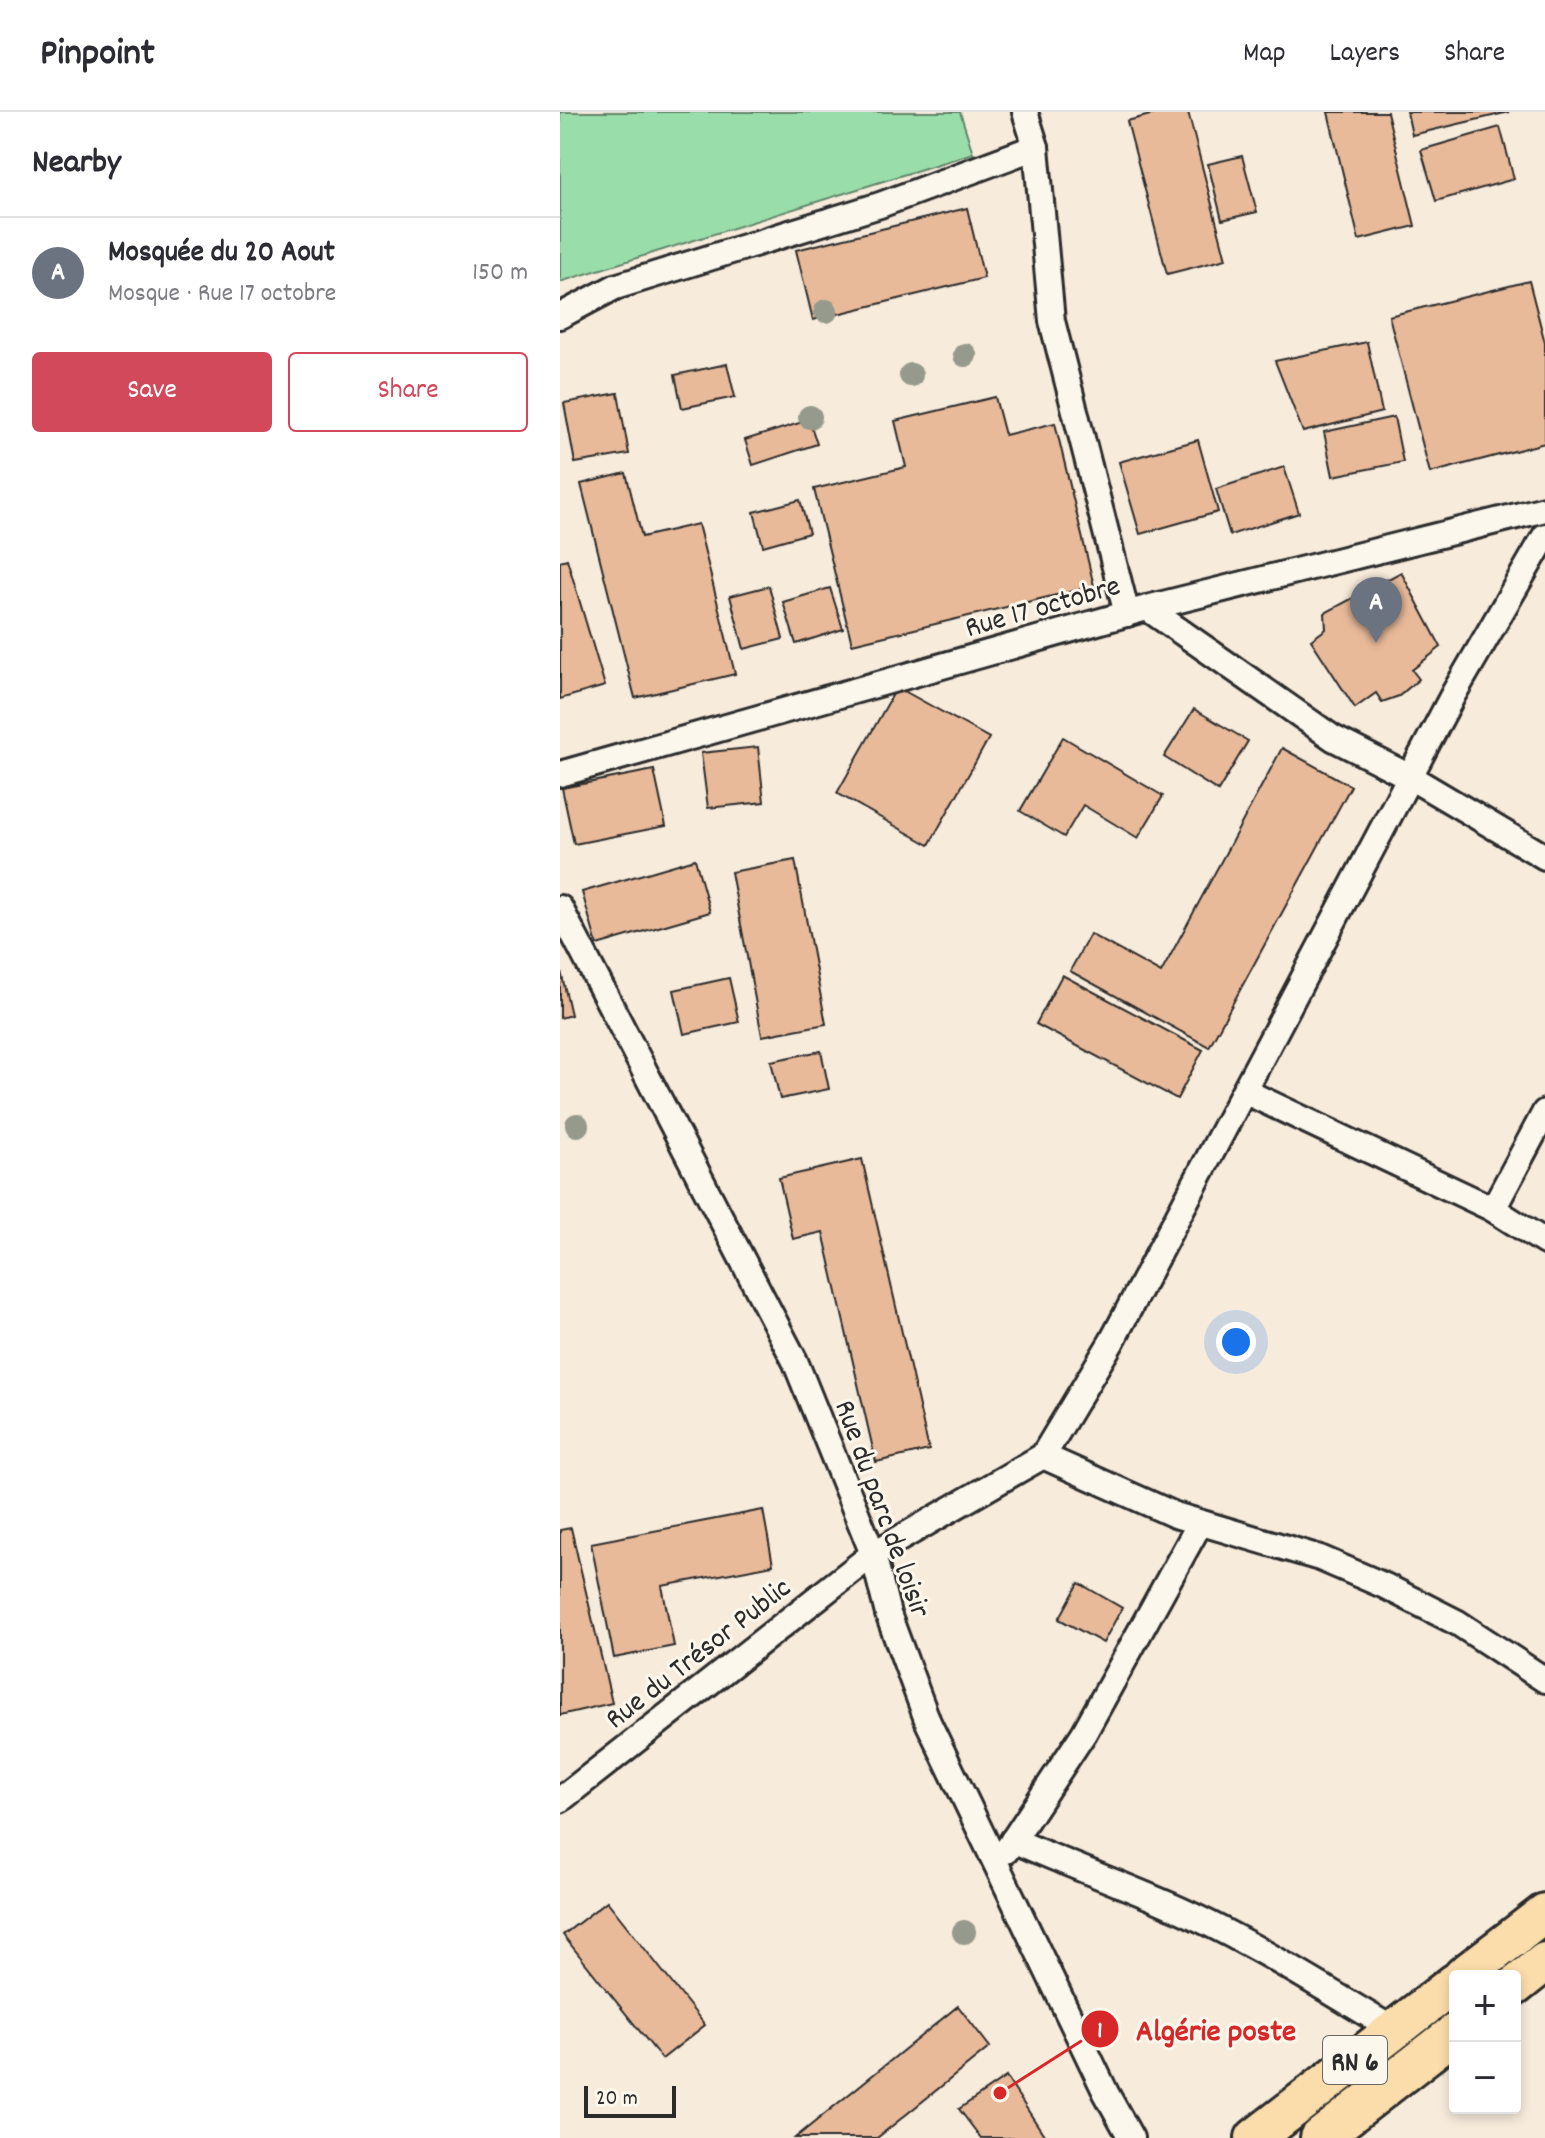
<!DOCTYPE html>
<meta charset="utf-8">
<style>
:root{--surface:#fff;--page:#f2f2f3;--text:#2b2b33;--muted:#7c7c81;--line:#e1e1e2;--accent:#d1495b}
body{margin:0;font-family:Dekko,sans-serif;background:var(--page);color:var(--text)}
.controls{position:absolute;right:24px;bottom:24px;display:grid;overflow:hidden;border-radius:8px;box-shadow:0 4px 12px #0003}
.controls button{width:72px;height:72px;display:grid;place-items:center;padding:0;border:0;border-bottom:2px solid var(--line);background:var(--surface);color:var(--text);font:40px sans-serif}
.scale{position:absolute;left:24px;bottom:20px;width:92px;box-sizing:border-box;padding-left:8px;border:4px solid #2b2b2b;border-top:0;font-size:22px;line-height:28px;white-space:nowrap;color:#2b2b2b;-webkit-text-stroke:6px #fbf7ec;paint-order:stroke}
.you{position:absolute;left:676px;top:1230px;width:28px;height:28px;margin:-20px;border:6px solid #fff;border-radius:50%;background:#1a73e8;box-shadow:0 0 0 12px #1a73e833}
.badge{display:grid;place-items:center;width:52px;height:52px;border-radius:50%;background:var(--accent);color:#fff;font-size:26px;font-weight:700}
.pin{position:absolute;translate:-50% -66px;filter:drop-shadow(0 2px 4px #0008)}
.pin::after{content:'';position:absolute;top:42px;width:28px;height:24px;background:inherit;clip-path:polygon(0 0,100% 0,50% 100%)}
.list{margin:0;padding:0;list-style:none}
h2{display:flex;justify-content:space-between;align-items:center;height:104px;margin:0;padding:0 32px;font-size:34px}
h2 small{font-size:26px;font-weight:400;color:var(--muted)}
.list li{display:grid;grid-template-columns:52px 1fr auto;gap:24px;align-items:center;box-sizing:border-box;height:112px;padding:0 32px;border-top:2px solid var(--line)}
.list b{display:block;font-size:30px;white-space:nowrap}
.list p{margin:0;font-size:26px;white-space:nowrap;color:var(--muted)}
.list em{font-size:26px;font-style:normal;color:var(--muted)}
.actions{display:flex;gap:16px;padding:24px 32px}
.actions a{flex:1;padding:18px 0;border:2px solid var(--accent);border-radius:8px;text-align:center;font-size:28px;color:var(--accent)}
.actions .main{background:var(--accent);color:#fff}
.map{position:relative;flex:none;width:985px;height:2026px;overflow:hidden}
header{display:flex;align-items:center;gap:48px;box-sizing:border-box;height:112px;padding:0 40px;background:var(--surface);border-bottom:2px solid var(--line)}
header strong{font-size:38px}
nav{display:flex;gap:44px;margin-inline-start:auto;font-size:28px}
main{display:flex}
aside{flex:1;background:var(--surface)}
.map>svg:first-child{display:block}
.green{fill:#99deaa;stroke:#62846a;stroke-width:2}
.building{fill:#e9ba9a;stroke:#2b2b2b;stroke-width:2}
.lines{fill:none;stroke-linecap:round;stroke-linejoin:round}
.minor-casing{stroke:#2b2b2b;stroke-width:30}
.primary-casing{stroke:#2b2b2b;stroke-width:44}
.minor{stroke:#fbf7ec;stroke-width:24}
.primary{stroke:#fbddab;stroke-width:38}
.tree{fill:#969a8c}
.labels{text-anchor:middle;stroke-width:6;stroke-linejoin:round;paint-order:stroke}
.shield{fill:#fbf7ec;stroke:#696865;stroke-width:2}
.shield-label{font-size:28px;font-weight:bold;fill:#2b2b2b}
.street-label{font-size:30px;fill:#2b2b2b;stroke:#fbf7ec}
.leader{fill:none;stroke:#d62828;stroke-width:3}
.callout-dot{fill:#d62828;stroke:#fbf7ec;stroke-width:3}
.mark-label{font-size:24px;text-anchor:middle;font-weight:bold;fill:#fff}
.callout-label{font-size:32px;text-anchor:middle;font-weight:bold;fill:#d62828;stroke:#fbf7ec;stroke-width:6;stroke-linejoin:round;paint-order:stroke}
</style>
<header>
<strong>Pinpoint</strong>
<nav><a>Map</a><a>Layers</a><a>Share</a></nav>
</header>
<main>
<aside>
<h2>Nearby<small></small></h2>
<ul class="list">
<li><span class="badge" style="background:#6b7280">A</span><div><b>Mosquée du 20 Aout</b><p>Mosque · Rue 17 octobre</p></div><em>150 m</em></li>
</ul>
<div class="actions"><a class="main">Save</a><a>Share</a></div>
</aside>
<div class="map">
<svg width="985" height="2026" viewBox="0 0 985 2026">
<rect width="100%" height="100%" fill="#f7ebdc"/>
<filter id="ink" filterUnits="userSpaceOnUse"><feTurbulence type="fractalNoise" baseFrequency=".0125" numOctaves="2"/><feDisplacementMap in="SourceGraphic" scale="16" xChannelSelector="R" yChannelSelector="G"/><feConvolveMatrix kernelMatrix="1 2 1 2 8 2 1 2 1" color-interpolation-filters="sRGB"/></filter>
<g filter="url(#ink)">
<polygon class="green" points="0,0 400,0 413,41 0,170"/>
<g class="building">
<polygon points="602,0 628,0 666,147 607,162 567,9"/>
<polygon points="768,0 827,0 855,114 799,128"/>
<polygon points="847,0 949,0 852,23"/>
<polygon points="940,15 954,67 876,89 861,38"/>
<polygon points="682,44 697,100 662,108 648,52"/>
<polygon points="407,96 424,166 253,208 236,138"/>
<polygon points="969,169 985,231 985,331 870,361 829,204"/>
<polygon points="807,230 822,300 743,320 715,249"/>
<polygon points="167,252 175,285 122,296 115,263"/>
<polygon points="58,281 69,342 15,351 4,291"/>
<polygon points="435,285 445,323 495,311 534,474 292,532 254,377 346,355 335,309"/>
<polygon points="834,305 843,350 773,364 764,320"/>
<polygon points="249,308 257,332 193,353 185,328"/>
<polygon points="638,328 658,400 580,422 559,350"/>
<polygon points="724,355 739,401 670,423 656,377"/>
<polygon points="66,361 82,425 138,412 175,562 75,586 21,372"/>
<polygon points="240,388 249,421 203,434 194,400"/>
<polygon points="7,447 45,574 0,587 0,449"/>
<polygon points="841,460 881,535 852,558 859,567 839,584 822,590 816,581 795,596 751,528 766,517 765,501"/>
<polygon points="209,474 223,527 184,537 170,484"/>
<polygon points="270,476 283,517 236,532 223,490"/>
<polygon points="337,575 429,626 369,733 277,681"/>
<polygon points="634,597 688,629 658,679 604,645"/>
<polygon points="503,625 603,684 578,726 523,693 504,725 460,699"/>
<polygon points="198,635 204,690 148,696 141,641"/>
<polygon points="722,636 791,674 649,935 510,859 530,822 601,861"/>
<polygon points="94,658 106,714 14,732 2,676"/>
<polygon points="135,747 150,800 37,833 22,780"/>
<polygon points="235,748 266,912 202,924 171,760"/>
<polygon points="0,855 11,903 0,906"/>
<polygon points="502,863 643,938 617,987 476,912"/>
<polygon points="169,866 179,910 124,922 114,878"/>
<polygon points="261,939 269,977 220,987 211,949"/>
<polygon points="302,1047 369,1338 316,1350 263,1120 233,1127 219,1066"/>
<polygon points="203,1398 213,1453 102,1474 114,1534 54,1546 31,1431"/>
<polygon points="11,1416 52,1591 0,1603 0,1418"/>
<polygon points="519,1471 562,1496 543,1531 499,1507"/>
<polygon points="47,1789 145,1913 102,1947 3,1823"/>
<polygon points="398,1894 430,1935 317,2026 235,2026"/>
<polygon points="446,1965 486,2026 421,2026 399,1997"/>
</g>
<g class="lines">
<g class="minor-casing">
<g id="minor">
<polyline points="465,0 476,35 492,209 567,502"/>
<polyline points="0,204 55,175 320,93 476,35"/>
<polyline points="587,496 773,626 850,665 985,745"/>
<polyline points="0,662 587,496 985,397"/>
<polyline points="0,796 235,1249 313,1442 328,1502 368,1610 546,1981 571,2026"/>
<polyline points="684,979 933,1097"/>
<polyline points="985,1000 933,1097 985,1130"/>
<polyline points="483,1344 615,1403 760,1446 825,1474 898,1511 985,1568"/>
<polyline points="0,1688 313,1442 483,1344 552,1229 894,581 985,424"/>
<path d="M453 1728C502 1750 551 1768 600 1789 681 1823 758 1873 834 1918"/>
<polyline points="446,1739 524,1621 640,1411"/>
</g>
</g>
<g class="primary-casing">
<g id="primary">
<polyline points="903,1864 985,1801"/>
<polyline points="955,1874 985,1850"/>
<polyline points="695,2026 895,1871"/>
<polyline points="760,2026 895,1921"/>
</g>
</g>
<use href="#minor" class="minor"/>
<use href="#primary" class="primary"/>
</g>
<g class="tree">
<circle cx="266" cy="199" r="12"/>
<circle cx="405" cy="243" r="12"/>
<circle cx="351" cy="263" r="12"/>
<circle cx="250" cy="305" r="12"/>
<circle cx="17" cy="1013" r="12"/>
<circle cx="404" cy="1820" r="12"/>
</g>
</g>
<g class="labels">
<rect class="shield" x="763" y="1924" width="64" height="48" rx="6"/>
<g class="shield-label">
<text x="795" y="1958">RN 6</text>
</g>
<g class="street-label">
<text transform="translate(482 493) rotate(-16)" y="10">Rue 17 octobre</text>
<text transform="translate(324 1396) rotate(70)" y="10">Rue du parc de loisir</text>
<text transform="translate(137 1540) rotate(-38)" y="10">Rue du Trésor Public</text>
</g>
</g>
<path class="leader" d="M440 1981L540 1917"/>
<g class="callout-dot">
<circle cx="440" cy="1981" r="8"/>
<circle cx="540" cy="1917" r="20"/>
</g>
<g class="mark-label">
<text x="540" y="1925">1</text>
</g>
<g class="callout-label">
<text x="656" y="1928">Algérie poste</text>
</g>
</svg>
<div class="controls">
<button>+</button>
<button>−</button>
</div>
<div class="scale">20 m</div>
<div class="you"></div>
<div class="pin badge" style="left:816px;top:531px;background:#6b7280">A</div>
</div>
</main>
